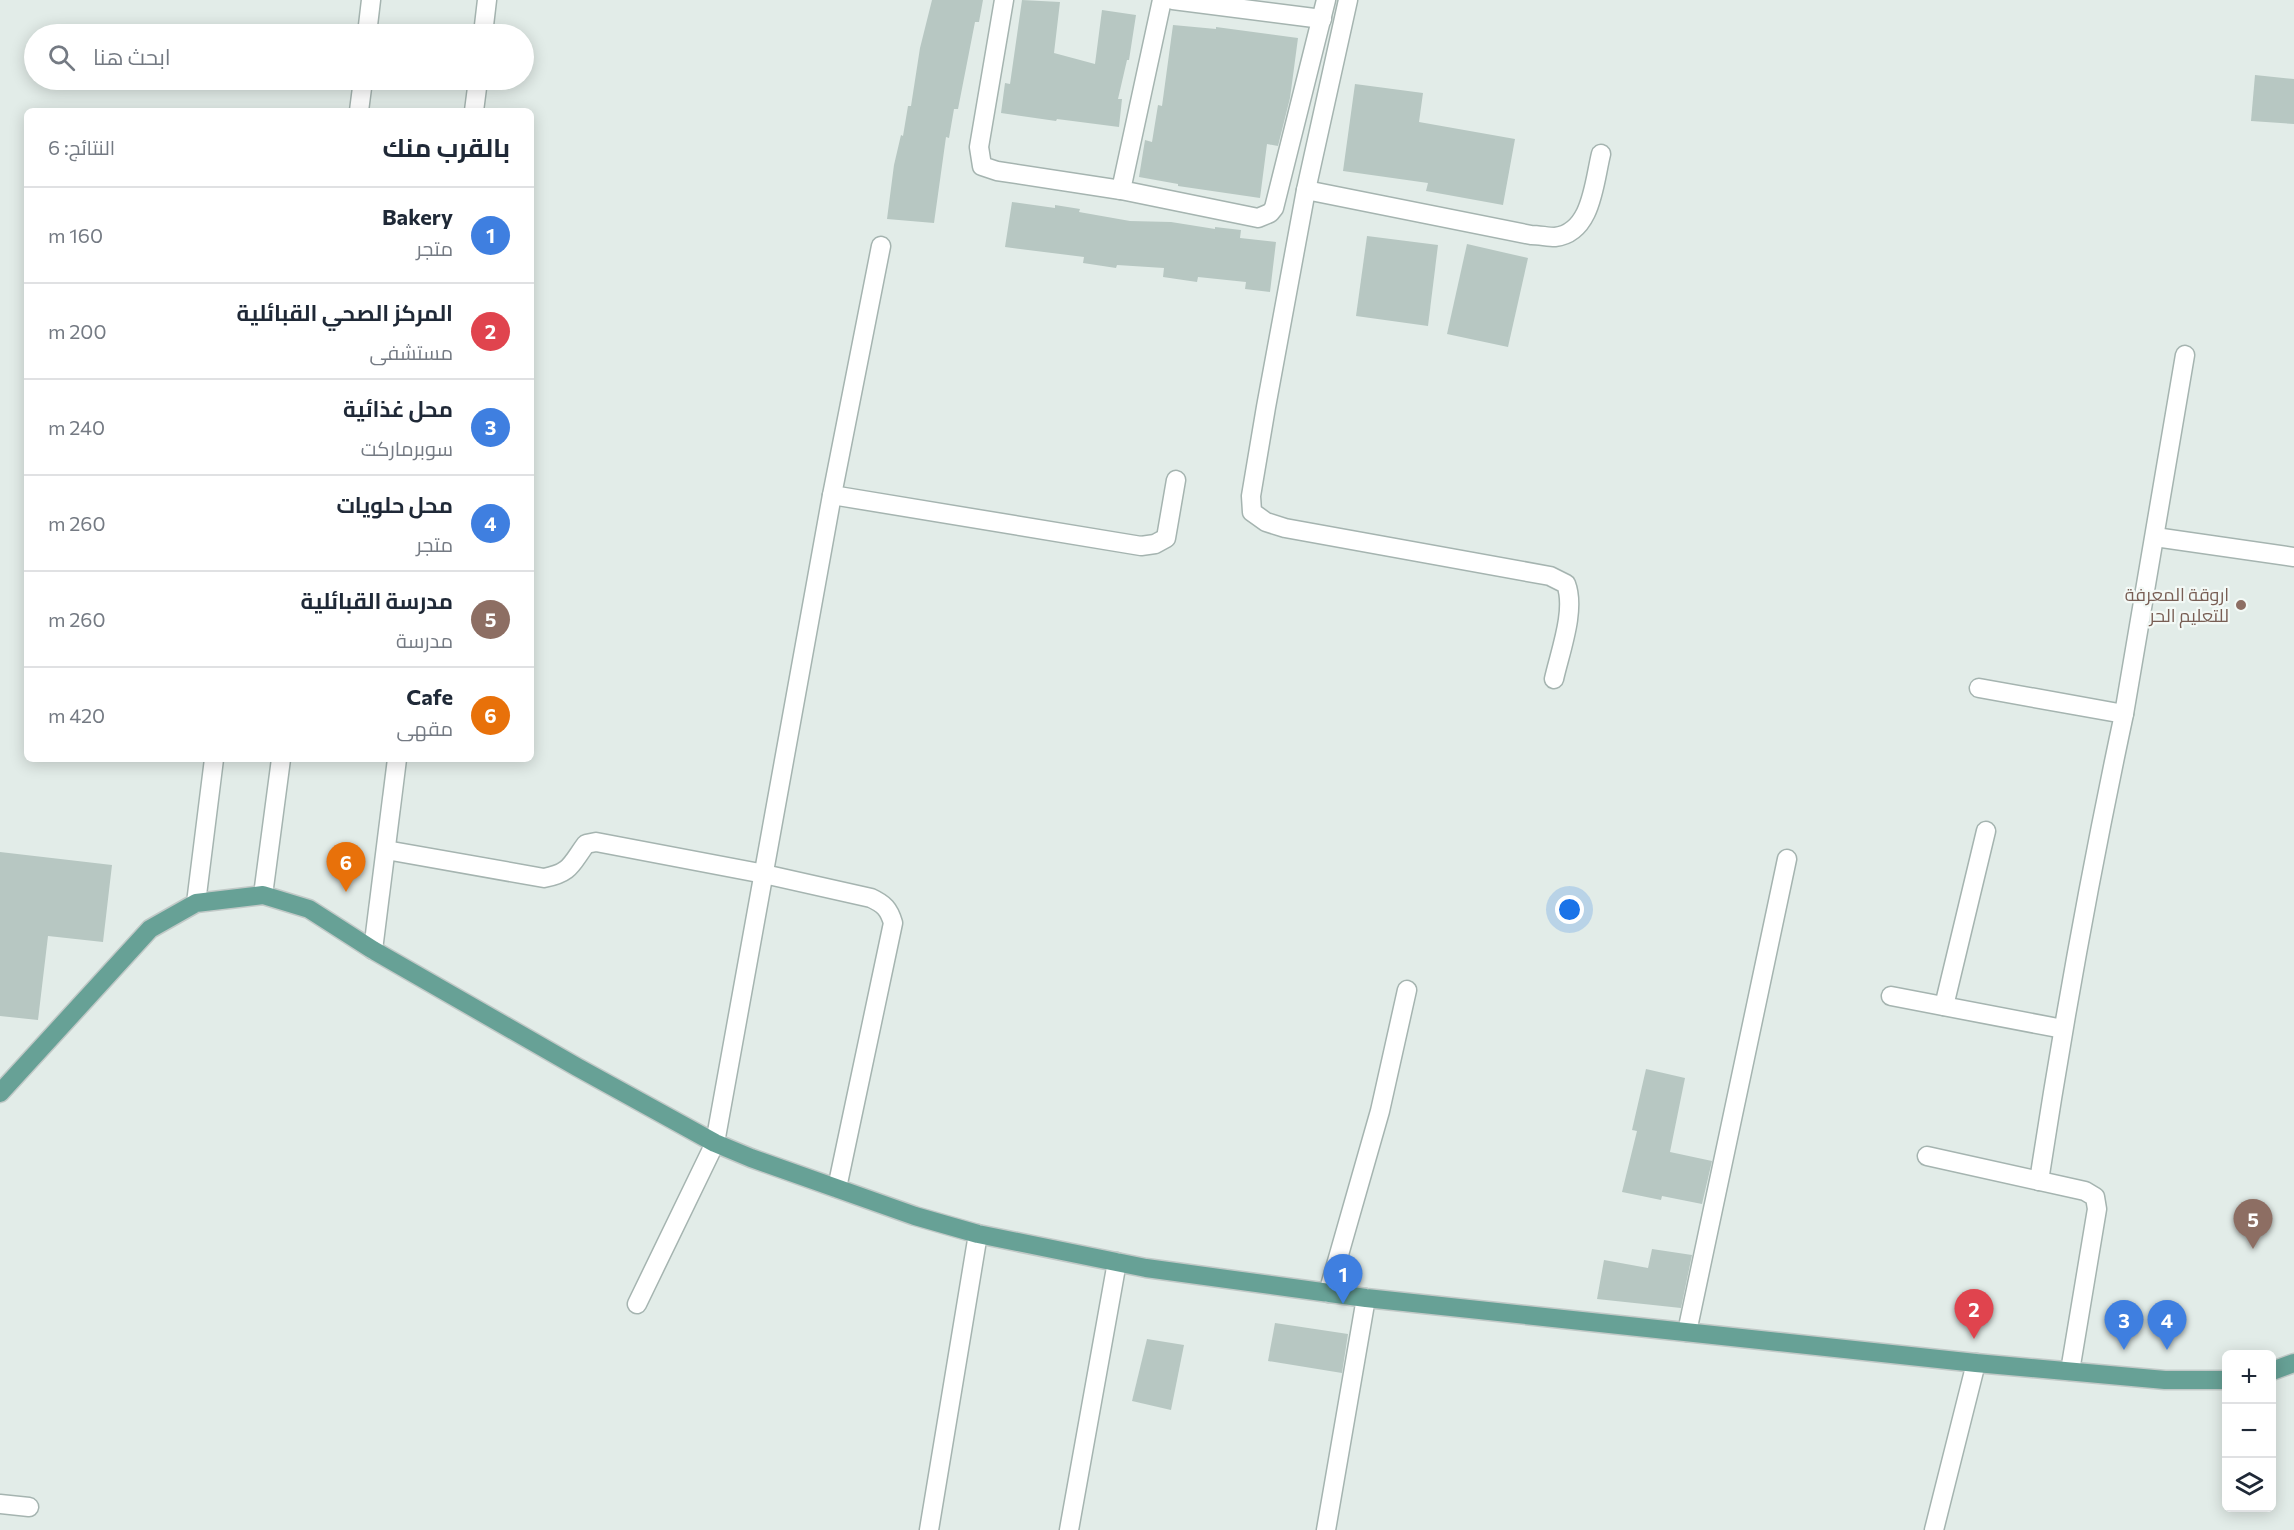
<!DOCTYPE html>
<html lang="ar">
<meta charset="utf-8">
<style>
:root{--surface:#fff;--page:#f2f2f3;--text:#1f2937;--muted:#747a83;--line:#e0e1e3;--accent:#7d5548}
body{margin:0;font-family:Commissioner,Cairo,sans-serif;background:var(--page);color:var(--text);direction:rtl}
.controls{position:absolute;right:18px;bottom:18px;display:grid;overflow:hidden;border-radius:9px;box-shadow:0 3px 15px #0003}
.controls button{width:54px;height:54px;display:grid;place-items:center;padding:0;border:0;border-bottom:2px solid var(--line);background:var(--surface);color:var(--text);font:30px sans-serif}
.you{position:absolute;left:1570px;top:910px;width:21px;height:21px;margin:-15px;border:4px solid #fff;border-radius:50%;background:#1a73e8;box-shadow:0 0 0 9px #1a73e833}
.badge{display:grid;place-items:center;width:39px;height:39px;border-radius:50%;background:var(--accent);color:#fff;font-size:20px;font-weight:700}
.pin{position:absolute;translate:-50% -50px;filter:drop-shadow(0 2px 3px #0008)}
.pin::after{content:'';position:absolute;top:32px;width:21px;height:18px;background:inherit;clip-path:polygon(0 0,100% 0,50% 100%)}
.list{margin:0;padding:0;list-style:none}
h2{display:flex;justify-content:space-between;align-items:center;height:78px;margin:0;padding:0 24px;font-size:26px}
h2 small{font-size:20px;font-weight:400;color:var(--muted)}
.list li{display:grid;grid-template-columns:39px 1fr auto;gap:18px;align-items:center;box-sizing:border-box;height:96px;padding:0 24px;border-top:2px solid var(--line)}
.list b{display:block;font-size:22px;white-space:nowrap}
.list p{margin:0;font-size:20px;white-space:nowrap;color:var(--muted)}
.list em{font-size:20px;font-style:normal;color:var(--muted)}
.icon{flex:none;width:33px;height:33px;fill:none;stroke:currentColor;stroke-width:2;stroke-linecap:round;stroke-linejoin:round}
.map{position:relative;flex:none;width:2294px;height:1530px;overflow:hidden;direction:ltr}
.search{position:absolute;background:var(--surface);box-shadow:0 3px 15px #0003;left:24px;top:24px;width:510px;height:66px;display:flex;align-items:center;gap:15px;box-sizing:border-box;padding:0 21px;border-radius:33px;color:var(--muted);font-size:22px}
.panel{position:absolute;background:var(--surface);box-shadow:0 3px 15px #0003;left:24px;top:108px;width:510px;height:654px;border-radius:9px;direction:rtl}
.map>svg:first-child{display:block}
.building{fill:#b7c7c2}
.lines{fill:none;stroke-linecap:round;stroke-linejoin:round}
.minor-casing{stroke:#a5b4b0;stroke-width:21}
.major-casing{stroke:#c1c9c7;stroke-width:21}
.minor{stroke:#fff;stroke-width:18}
.major{stroke:#67a196;stroke-width:18}
.education-dot{fill:#8d6e63;stroke:#f3f9f6;stroke-width:2}
.labels{text-anchor:middle;stroke-width:4.5;stroke-linejoin:round;paint-order:stroke}
.education-label{font-size:18px;fill:#785e54;stroke:#f3f9f6;text-anchor:end}
</style>
<div class="map">
<svg width="2294" height="1530" viewBox="0 0 2294 1530">
<rect width="100%" height="100%" fill="#e2ece8"/>
<g class="building">
<polygon points="932,0 983,0 979,22 975,22 958,109 954,109 949,138 946,137 934,223 887,219 894,165 901,135 903,136 908,106 911,106 920,48"/>
<polygon points="1022,0 1060,2 1054,53 1095,64 1102,10 1136,15 1129,60 1127,60 1118,99 1122,99 1119,127 1057,119 1056,121 1001,113 1005,83 1010,84"/>
<polygon points="1173,25 1216,29 1216,27 1298,38 1290,98 1278,146 1267,144 1260,198 1178,186 1178,184 1139,177 1145,140 1152,142 1158,105 1162,106"/>
<polygon points="2255,75 2294,79 2294,124 2251,121"/>
<polygon points="1355,84 1423,93 1419,122 1515,139 1503,205 1426,191 1428,183 1343,171"/>
<polygon points="1012,202 1055,208 1055,205 1080,209 1079,212 1130,221 1171,222 1215,229 1215,227 1241,230 1240,238 1276,242 1270,292 1245,289 1246,282 1198,277 1197,282 1163,277 1164,268 1117,265 1116,268 1083,263 1084,257 1005,247"/>
<polygon points="1367,236 1438,245 1428,326 1356,316"/>
<polygon points="1467,244 1528,258 1508,347 1447,334"/>
<polygon points="0,852 112,865 103,942 48,936 38,1020 0,1016"/>
<polygon points="1646,1069 1685,1078 1670,1152 1712,1161 1702,1204 1662,1196 1661,1200 1622,1192 1637,1131 1632,1130"/>
<polygon points="1652,1249 1692,1255 1681,1308 1597,1299 1604,1260 1648,1268"/>
<polygon points="1275,1323 1348,1334 1342,1373 1268,1361"/>
<polygon points="1147,1339 1184,1345 1171,1410 1132,1401"/>
</g>
<g class="lines">
<g class="minor-casing">
<g id="minor">
<polyline points="1004,0 979,147 982,166 997,171 1121,190"/>
<polyline points="1162,0 1121,190 1258,218 1270,213 1274,208 1326,0"/>
<polyline points="1173,0 1322,19"/>
<path d="M1348 0 1306 190 1266 407 1251 496 1252 512 1266 522 1285 528 1550 576 1566 584C1576 610 1560 652 1554 679"/>
<polyline points="367,34 371,0"/>
<polyline points="483,34 487,0"/>
<polyline points="359,111 363,80"/>
<polyline points="474,111 478,80"/>
<path d="M1306 190 1531 235C1539 235 1548 237 1555 237 1592 233 1594 182 1601 154"/>
<polyline points="832,495 1141,546 1155,544 1166,538 1176,480"/>
<polyline points="2155,537 2294,557"/>
<path d="M1979 688 2124 714C2091 869 2063 1024 2039 1181"/>
<polyline points="2124,714 2185,355"/>
<path d="M386 850 544 878C571 873 571 864 586 844L596 842 764 874 871 898C884 904 889 909 893 923L837 1188"/>
<polyline points="263,895 281,759"/>
<polyline points="196,903 214,759"/>
<polyline points="373,950 397,759"/>
<polyline points="1891,996 2063,1029"/>
<polyline points="1944,1006 1986,831"/>
<polyline points="1927,1156 2085,1191 2095,1197 2097,1209 2070,1371"/>
<polyline points="1328,1293 1380,1111 1407,990"/>
<polyline points="637,1304 715,1143 832,495 881,246"/>
<polyline points="1687,1332 1787,859"/>
<polyline points="0,1504 29,1507"/>
<polyline points="929,1530 978,1234"/>
<polyline points="1069,1530 1117,1262"/>
<polyline points="1326,1530 1366,1298"/>
<polyline points="1934,1530 1976,1363"/>
</g>
</g>
<g class="major-casing">
<g id="major">
<polyline points="0,1093 150,929 196,903 263,895 309,909 373,950 577,1067 715,1143 751,1158 915,1216 978,1234 1146,1268 1366,1298 1976,1363 2165,1380 2226,1380"/>
<polyline points="2272,1371 2294,1363"/>
</g>
</g>
<use href="#minor" class="minor"/>
<use href="#major" class="major"/>
</g>
<circle class="education-dot" cx="2241" cy="605" r="6"/>
<g class="labels">
<g class="education-label">
<text x="2229" y="601">اروقة المعرفة<tspan x="2229" dy="21">للتعليم الحر</tspan></text>
</g>
</g>
</svg>
<div class="controls">
<button>+</button>
<button>−</button>
<button><svg class="icon" aria-label="layers" viewBox="0 0 24 24"><path d="M12 4l9 5-9 5-9-5zM3 14l9 5 9-5"/></svg></button>
</div>
<div class="you"></div>
<div class="pin badge" style="left:1343px;top:1304px;background:#3f7fe0">1</div>
<div class="pin badge" style="left:1974px;top:1339px;background:#e0444e">2</div>
<div class="pin badge" style="left:2124px;top:1350px;background:#3f7fe0">3</div>
<div class="pin badge" style="left:2167px;top:1350px;background:#3f7fe0">4</div>
<div class="pin badge" style="left:2253px;top:1249px;background:#8d6e63">5</div>
<div class="pin badge" style="left:346px;top:892px;background:#e8710a">6</div>
<div class="search"><svg class="icon" aria-label="search" viewBox="0 0 24 24"><circle cx="10" cy="10" r="6"/><path d="M15 15l6 6"/></svg>ابحث هنا</div>
<section class="panel">
<h2>بالقرب منك<small>النتائج: 6</small></h2>
<ul class="list">
<li><span class="badge" style="background:#3f7fe0">1</span><div><b>Bakery</b><p>متجر</p></div><em>160 m</em></li>
<li><span class="badge" style="background:#e0444e">2</span><div><b>المركز الصحي القبائلية</b><p>مستشفى</p></div><em>200 m</em></li>
<li><span class="badge" style="background:#3f7fe0">3</span><div><b>محل غذائية</b><p>سوبرماركت</p></div><em>240 m</em></li>
<li><span class="badge" style="background:#3f7fe0">4</span><div><b>محل حلويات</b><p>متجر</p></div><em>260 m</em></li>
<li><span class="badge" style="background:#8d6e63">5</span><div><b>مدرسة القبائلية</b><p>مدرسة</p></div><em>260 m</em></li>
<li><span class="badge" style="background:#e8710a">6</span><div><b>Cafe</b><p>مقهى</p></div><em>420 m</em></li>
</ul>
</section>
</div>
